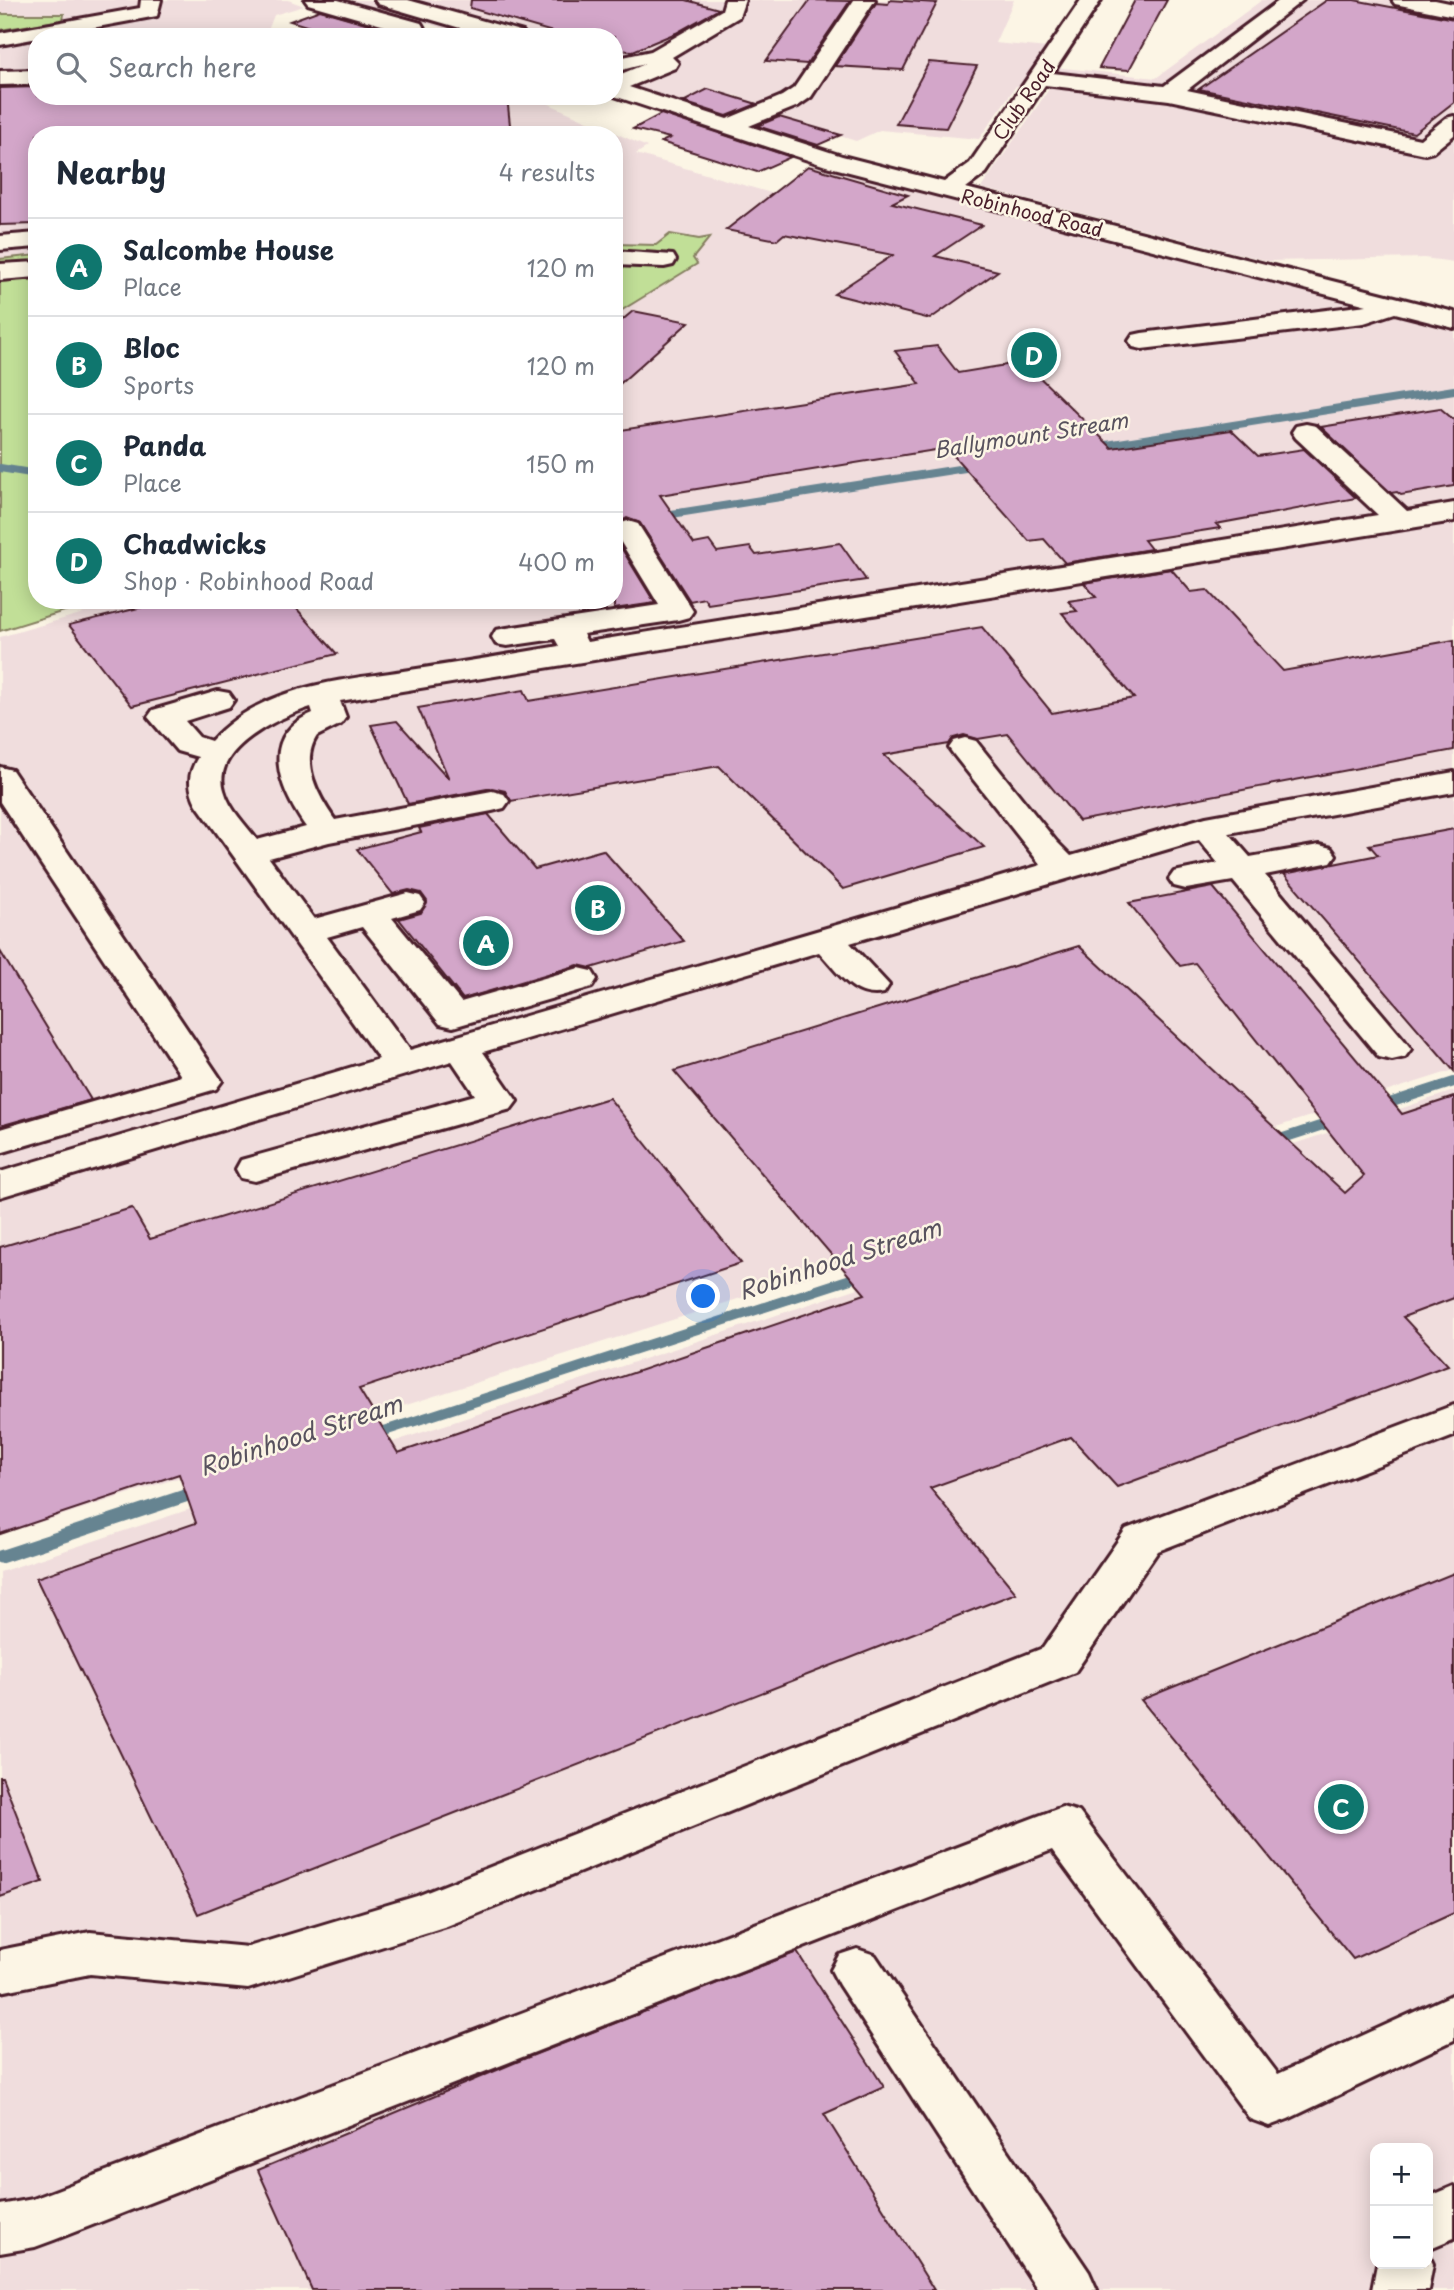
<!DOCTYPE html>
<meta charset="utf-8">
<style>
:root{--surface:#fff;--page:#f6f6f7;--text:#1f2937;--muted:#747a83;--line:#e0e1e3;--accent:#0f766e}
body{margin:0;font-family:"Playpen Sans",sans-serif;background:var(--page);color:var(--text)}
.controls{position:absolute;right:21px;bottom:21px;display:grid;overflow:hidden;border-radius:14px;box-shadow:0 4px 18px #0003}
.controls button{width:63px;height:63px;display:grid;place-items:center;padding:0;border:0;border-bottom:2px solid var(--line);background:var(--surface);color:var(--text);font:35px sans-serif}
.you{position:absolute;left:704px;top:1297px;width:24px;height:24px;margin:-18px;border:5px solid #fff;border-radius:50%;background:#1a73e8;box-shadow:0 0 0 10px #1a73e833}
.badge{display:grid;place-items:center;width:46px;height:46px;border-radius:50%;background:var(--accent);color:#fff;font-size:23px;font-weight:700}
.pin{position:absolute;translate:-50% -50%;border:4px solid #fff;box-shadow:0 2px 7px #0006}
.list{margin:0;padding:0;list-style:none}
h2{display:flex;justify-content:space-between;align-items:center;height:91px;margin:0;padding:0 28px;font-size:30px}
h2 small{font-size:23px;font-weight:400;color:var(--muted)}
.list li{display:grid;grid-template-columns:46px 1fr auto;gap:21px;align-items:center;box-sizing:border-box;height:98px;padding:0 28px;border-top:2px solid var(--line)}
.list b{display:block;font-size:26px;white-space:nowrap}
.list p{margin:0;font-size:23px;white-space:nowrap;color:var(--muted)}
.list em{font-size:23px;font-style:normal;color:var(--muted)}
.icon{flex:none;width:38px;height:38px;fill:none;stroke:currentColor;stroke-width:2;stroke-linecap:round;stroke-linejoin:round}
.map{position:relative;flex:none;width:1454px;height:2290px;overflow:hidden}
.search{position:absolute;background:var(--surface);box-shadow:0 4px 18px #0003;left:28px;top:28px;width:595px;height:77px;display:flex;align-items:center;gap:18px;box-sizing:border-box;padding:0 24px;border-radius:28px;color:var(--muted);font-size:26px}
.panel{position:absolute;background:var(--surface);box-shadow:0 4px 18px #0003;left:28px;top:126px;width:595px;height:483px;border-radius:28px}
.map>svg:first-child{display:block}
.built{fill:#f0dddd;fill-rule:evenodd}
.green{fill:#c1df97;stroke:#867f61;stroke-width:2}
.lines{fill:none;stroke-linecap:round;stroke-linejoin:round}
.stream-far2{stroke:#668491;stroke-width:8}
.stream-far1{stroke:#668491;stroke-width:10}
.stream{stroke:#668491;stroke-width:13}
.building{fill:#d3a6c9;stroke:#4a1f2b;stroke-width:2}
.minor-casing{stroke:#4a1f2b;stroke-width:6}
.minor{fill:#fcf5e5;fill-rule:evenodd}
.labels{text-anchor:middle;stroke-width:5;stroke-linejoin:round;paint-order:stroke}
.far-street-label{font-size:19px;fill:#4a1f2b;stroke:#fcf5e5}
.far-water-label{font-size:21px;font-style:italic;fill:#58525e;stroke:#fcf5e5}
.water-label{font-size:24px;font-style:italic;fill:#58525e;stroke:#fcf5e5}
</style>
<div class="map">
<svg width="1454" height="2290" viewBox="0 0 1454 2290">
<rect width="100%" height="100%" fill="#fcf5e5"/>
<filter id="ink" filterUnits="userSpaceOnUse"><feTurbulence type="fractalNoise" baseFrequency=".0143" numOctaves="2"/><feDisplacementMap in="SourceGraphic" scale="14" xChannelSelector="R" yChannelSelector="G"/><feConvolveMatrix kernelMatrix="1 2 1 2 8 2 1 2 1" color-interpolation-filters="sRGB"/></filter>
<g filter="url(#ink)">
<g class="built">
<polygon points="0,0 288,0 304,6 274,15 269,28 278,37 37,37 37,96 548,96 549,104 647,147 636,154 771,193 817,161 948,200 1431,321 1454,329 1454,1070 0,1535 0,637 129,600 614,600 614,315 697,263 692,258 708,237 699,239 670,234 656,245 614,244 614,135 37,135 37,255 0,259"/>
<polygon points="350,0 1014,0 995,43 1048,48 1036,65 1156,78 1262,0 1454,0 1454,262 1424,258 1268,261 981,188 1049,89 1016,86 979,139 880,130 856,141 748,108 756,104 735,95 698,109 614,82 614,37 472,37"/>
<path d="M1454 1091V2290H0V1572ZM1375 2148H1428V2264H1375Z"/>
</g>
<g class="green">
<polygon points="0,14 64,14 63,20 0,30"/>
<polygon points="670,234 699,239 710,237 693,258 697,264 614,315 614,244 656,245"/>
<polygon points="37,255 37,600 100,600 0,631 0,259"/>
</g>
<g class="lines">
<g class="stream-far2">
<polyline points="1094,447 1454,390"/>
<polyline points="0,468 37,474"/>
<polyline points="659,516 978,466"/>
</g>
<g class="stream-far1">
<polyline points="1380,1106 1454,1082"/>
<polyline points="1274,1141 1335,1121"/>
<polyline points="372,1435 866,1274"/>
</g>
<polyline class="stream" points="0,1557 200,1491"/>
</g>
<g class="building">
<polygon points="471,0 686,0 719,9 676,33 633,51 614,50 614,37 570,37 470,8"/>
<polygon points="810,0 850,1 807,64 766,61"/>
<polygon points="890,0 937,3 903,70 835,66 876,3 888,4"/>
<polygon points="1135,0 1167,0 1129,70 1099,68"/>
<polygon points="1327,0 1354,0 1454,19 1454,102 1414,133 1199,89"/>
<polygon points="320,10 376,26 353,35 343,32 336,35 290,21"/>
<polygon points="929,62 977,66 946,128 896,124"/>
<polygon points="37,87 37,96 507,96 511,135 37,135 37,224 0,225 0,88"/>
<polygon points="708,89 757,104 727,116 683,102"/>
<polygon points="661,114 791,157 757,172 661,142 670,138 633,129"/>
<polygon points="779,117 841,135 818,145 757,126"/>
<polygon points="808,166 908,195 892,203 982,225 935,256 998,271 930,319 834,294 893,255 784,234 777,240 726,230"/>
<polygon points="633,311 689,322 614,389 614,327"/>
<polygon points="937,346 958,373 1024,362 1112,448 1231,430 1258,456 1304,449 1356,498 1216,524 1220,528 1144,540 1151,549 1065,563 1044,539 1029,541 947,448 660,495 694,544 709,541 717,552 750,547 756,555 840,543 866,580 708,604 704,598 690,601 640,523 627,518 614,525 614,431 920,384 895,351"/>
<polygon points="1440,408 1454,420 1454,486 1401,495 1397,492 1391,493 1321,427"/>
<polygon points="614,536 655,603 614,609"/>
<polygon points="1171,569 1191,592 1207,590 1283,671 1454,640 1454,750 1079,821 1008,734 978,739 964,735 953,738 949,744 884,755 984,847 843,889 719,766 511,801 505,791 492,788 408,804 371,725 397,721 449,779 418,708 524,690 529,701 982,627 1052,713 1134,698 1062,613 1077,611 1068,601 1096,597 1084,583"/>
<polygon points="171,600 289,600 337,654 132,706 69,625"/>
<polygon points="488,814 535,869 603,850 684,941 591,968 578,965 463,999 399,919 421,913 427,901 421,893 409,890 393,894 357,849 421,832 419,828"/>
<polygon points="1454,829 1454,1071 1284,874 1378,855 1369,845"/>
<polygon points="1213,887 1402,1114 1454,1097 1454,1298 1403,1317 1448,1365 1117,1487 1071,1437 930,1488 1016,1593 198,1914 36,1578 196,1523 179,1474 0,1534 0,1247 132,1208 150,1239 609,1098 741,1263 359,1389 398,1453 865,1294 674,1071 1079,946 1345,1193 1364,1176 1195,963 1180,966 1129,903"/>
<polygon points="0,951 91,1100 0,1126"/>
<polygon points="1454,1573 1454,1913 1353,1959 1141,1700"/>
<polygon points="0,1777 2,1777 43,1882 0,1897"/>
<polygon points="797,1952 884,2087 824,2114 934,2290 312,2290 258,2170 526,2058"/>
</g>
<g class="lines">
<g class="minor-casing">
<g id="minor">
<polygon points="141,0 161,0 157,16 0,45 0,33 140,8"/>
<polygon points="305,0 338,0 421,23 424,28 421,33 413,34 308,4"/>
<polygon points="375,0 408,0 523,32 526,37 491,37 378,4"/>
<polygon points="725,0 745,0 739,17 672,57 678,63 675,68 629,87 727,119 782,96 794,88 854,0 875,0 811,97 798,106 749,126 842,156 944,182 970,163 1081,0 1101,0 1053,73 1164,86 1280,0 1303,0 1187,90 1420,139 1446,118 1454,116 1454,135 1433,152 1425,154 1169,100 1045,85 986,173 966,188 1454,312 1454,328 1395,313 1364,323 1142,349 1133,347 1129,341 1133,335 1142,333 1367,305 826,166 614,96 614,77 645,64 614,72 614,59 651,51 722,10"/>
<polygon points="1392,0 1435,0 1454,4 1454,16 1395,4"/>
<polygon points="37,70 37,84 0,85 0,71"/>
<polygon points="37,233 37,247 0,250 0,236"/>
<polygon points="614,251 673,255 676,260 673,265 664,267 614,265"/>
<polygon points="37,262 37,277 0,280 0,264"/>
<path d="M1306 424 1316 426 1407 511 1454 503V521L340 701 346 717 341 724 317 736C299 763 319 797 335 820L492 791 504 794 509 801 504 808 492 811 329 842 269 858 314 919 408 893 420 896 425 903 420 910 392 918 461 1002 579 968 592 971 597 979 592 987 453 1027 440 1024 362 927 327 937 410 1050 1041 865 954 755 949 748 954 741 965 738 976 741 1056 841 1071 856 1206 817 1454 772V792L1229 833 1250 857 1319 845 1331 848 1336 855 1331 862 1265 875 1405 1041 1411 1049 1405 1057 1392 1060 1379 1057 1233 881 1186 889 1174 886 1169 879 1174 872 1218 863 1199 840 850 943 889 985 884 993C854 1000 838 972 819 952L483 1052 517 1101 511 1109 255 1181 241 1178 236 1169 241 1160 475 1095 452 1061 0 1197V1172L379 1059 197 805C188 788 187 775 198 757L177 751 148 717 153 710 218 691 229 693 234 700 229 707 185 721 199 737 211 741C262 684 346 680 417 669 464 662 512 654 559 646L555 639 507 646 496 644 492 637 496 630 507 628 659 605 614 531 618 524 628 521 638 524 693 611 689 617 678 620 583 634 587 642 1378 515 1296 438 1292 432 1296 426ZM311 707 313 713C257 736 280 790 306 827L257 840C246 825 229 809 224 790 211 748 280 717 311 707Z"/>
<polygon points="0,767 12,770 222,1081 216,1089 0,1153 0,1129 181,1076 0,802"/>
<polygon points="1454,1405 1454,1436 1158,1551 1075,1672 447,1926 248,1989 90,1974 0,1992 0,1950 90,1932 248,1947 417,1896 1043,1648 1126,1529"/>
<polygon points="1062,1807 1079,1812 1278,2074 1454,1994 1454,2040 1288,2119 1269,2126 1250,2119 1052,1850 54,2240 35,2247 0,2253 0,2205 33,2199"/>
<polygon points="857,1949 875,1955 1089,2272 1097,2290 1038,2290 839,1985 831,1970 839,1955"/>
<polygon points="1454,2186 1454,2238 1428,2249 1428,2197"/>
<polygon points="1428,2253 1433,2264 1428,2290 1372,2290 1377,2264 1428,2264"/>
</g>
</g>
<use href="#minor" class="minor"/>
</g>
</g>
<g class="labels">
<g class="far-street-label">
<text transform="translate(1024 100) rotate(-55)" y="7">Club Road</text>
<text transform="translate(1032 213) rotate(14)" y="7">Robinhood Road</text>
</g>
<g class="far-water-label">
<text transform="translate(1031 436) rotate(-9)" y="7">Ballymount Stream</text>
</g>
<g class="water-label">
<text transform="translate(840 1260) rotate(-18)" y="8">Robinhood Stream</text>
<text transform="translate(301 1436) rotate(-18)" y="8">Robinhood Stream</text>
</g>
</g>
</svg>
<div class="controls">
<button>+</button>
<button>−</button>
</div>
<div class="you"></div>
<div class="pin badge" style="left:486px;top:943px">A</div>
<div class="pin badge" style="left:598px;top:908px">B</div>
<div class="pin badge" style="left:1341px;top:1807px">C</div>
<div class="pin badge" style="left:1034px;top:355px">D</div>
<div class="search"><svg class="icon" aria-label="search" viewBox="0 0 24 24"><circle cx="10" cy="10" r="6"/><path d="M15 15l6 6"/></svg>Search here</div>
<section class="panel">
<h2>Nearby<small>4 results</small></h2>
<ul class="list">
<li><span class="badge">A</span><div><b>Salcombe House</b><p>Place</p></div><em>120 m</em></li>
<li><span class="badge">B</span><div><b>Bloc</b><p>Sports</p></div><em>120 m</em></li>
<li><span class="badge">C</span><div><b>Panda</b><p>Place</p></div><em>150 m</em></li>
<li><span class="badge">D</span><div><b>Chadwicks</b><p>Shop · Robinhood Road</p></div><em>400 m</em></li>
</ul>
</section>
</div>
